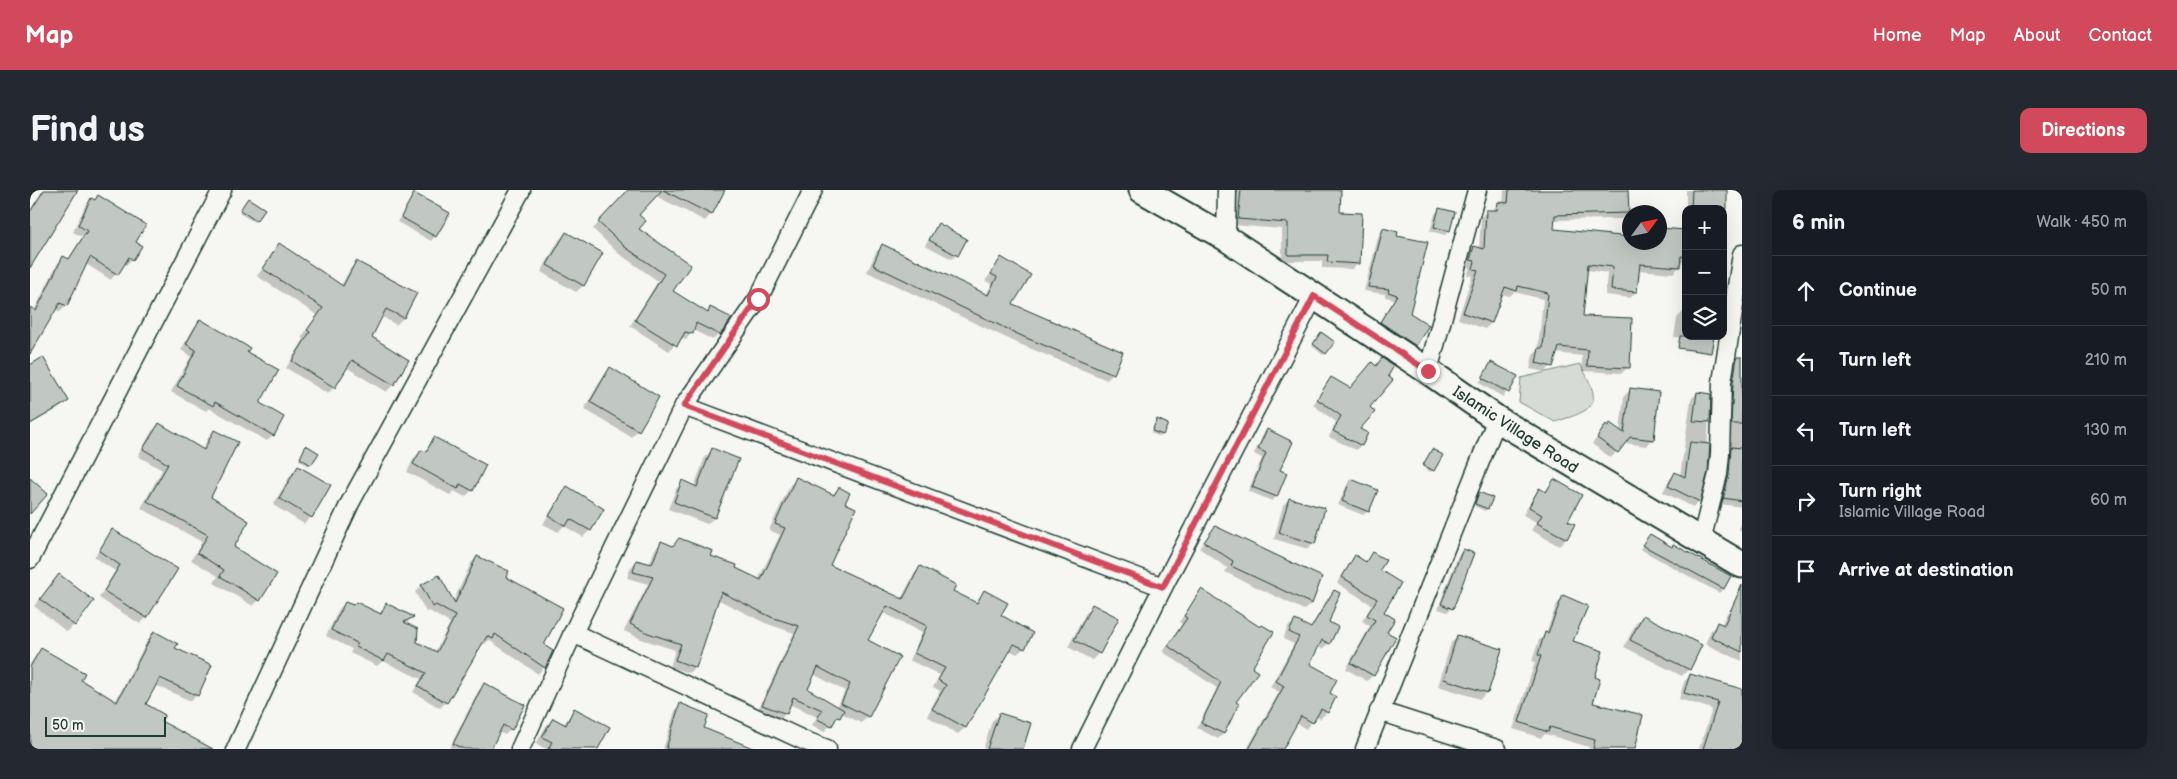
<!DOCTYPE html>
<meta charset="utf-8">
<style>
:root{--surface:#171b24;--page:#242831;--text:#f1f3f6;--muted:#9ea1a6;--line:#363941;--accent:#d1495b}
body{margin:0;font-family:"Balsamiq Sans",sans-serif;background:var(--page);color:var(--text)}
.controls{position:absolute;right:15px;top:15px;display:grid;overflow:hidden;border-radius:10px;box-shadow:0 5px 20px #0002}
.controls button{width:45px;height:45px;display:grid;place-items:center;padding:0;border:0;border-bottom:1px solid var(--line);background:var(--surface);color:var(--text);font:25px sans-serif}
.compass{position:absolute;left:1592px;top:15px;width:45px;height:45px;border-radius:50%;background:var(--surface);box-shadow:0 5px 20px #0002;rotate:57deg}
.scale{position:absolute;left:15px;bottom:12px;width:121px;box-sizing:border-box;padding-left:5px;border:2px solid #1f3d34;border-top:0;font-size:14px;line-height:18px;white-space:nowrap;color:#1f3d34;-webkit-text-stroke:4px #f6f6f2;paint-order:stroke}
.stop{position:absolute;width:15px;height:15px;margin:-11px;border:4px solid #d1495b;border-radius:50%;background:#fff}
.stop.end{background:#d1495b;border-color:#fff;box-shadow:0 1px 5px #0008}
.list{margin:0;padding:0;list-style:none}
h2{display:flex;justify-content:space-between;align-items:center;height:65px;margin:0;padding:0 20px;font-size:21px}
h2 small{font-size:16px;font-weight:400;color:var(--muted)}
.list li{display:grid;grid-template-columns:32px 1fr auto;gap:15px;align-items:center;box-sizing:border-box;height:70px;padding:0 20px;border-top:1px solid var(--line)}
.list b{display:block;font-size:19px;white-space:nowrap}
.list p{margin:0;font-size:16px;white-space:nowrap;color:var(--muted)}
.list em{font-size:16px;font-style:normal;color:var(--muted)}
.icon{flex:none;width:28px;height:28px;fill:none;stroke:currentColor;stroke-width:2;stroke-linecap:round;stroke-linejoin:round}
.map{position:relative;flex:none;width:1712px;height:559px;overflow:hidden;border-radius:10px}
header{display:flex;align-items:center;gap:30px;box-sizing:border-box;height:70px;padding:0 25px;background:var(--accent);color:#fff}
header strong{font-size:24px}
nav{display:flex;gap:28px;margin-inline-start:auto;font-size:18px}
.intro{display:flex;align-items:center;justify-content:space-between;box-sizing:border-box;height:120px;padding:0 30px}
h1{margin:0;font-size:35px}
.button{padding:12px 22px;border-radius:10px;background:var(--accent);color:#fff;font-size:18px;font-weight:700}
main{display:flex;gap:30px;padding:0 30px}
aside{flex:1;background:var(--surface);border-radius:10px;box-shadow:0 5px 20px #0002}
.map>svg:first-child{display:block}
.green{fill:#d6dbd6;stroke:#7a8c85}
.shadow{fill:#0003;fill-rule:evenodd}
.building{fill:#c1c8c3;stroke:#1f3d34}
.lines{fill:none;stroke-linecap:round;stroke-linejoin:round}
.street-casing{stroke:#1f3d34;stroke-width:21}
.secondary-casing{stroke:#1f3d34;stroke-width:29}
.street{stroke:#f6f6f2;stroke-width:18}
.secondary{stroke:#f6f6f2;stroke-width:25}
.route{stroke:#d1495b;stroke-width:6}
.labels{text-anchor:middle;stroke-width:4.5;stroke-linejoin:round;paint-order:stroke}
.street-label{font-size:16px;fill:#1f3d34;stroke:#f6f6f2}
</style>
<header>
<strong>Map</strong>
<nav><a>Home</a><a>Map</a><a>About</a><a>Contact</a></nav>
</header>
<div class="intro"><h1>Find us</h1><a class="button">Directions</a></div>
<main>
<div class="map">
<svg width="1712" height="559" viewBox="0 0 1712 559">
<rect width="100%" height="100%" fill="#f6f6f2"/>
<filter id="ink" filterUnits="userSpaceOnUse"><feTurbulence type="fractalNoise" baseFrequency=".02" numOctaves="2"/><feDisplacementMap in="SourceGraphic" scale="10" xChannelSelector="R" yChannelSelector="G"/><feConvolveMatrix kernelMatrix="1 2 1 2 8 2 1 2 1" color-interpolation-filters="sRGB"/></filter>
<g filter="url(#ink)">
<path class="green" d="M1550 174C1573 214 1567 219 1525 232L1489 212 1491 188Z"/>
<g class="shadow">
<polygon points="13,0 46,0 0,73 0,20"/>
<polygon points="599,0 694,0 681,24 675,31 626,6 608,25 607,39 660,75 641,102 676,123 681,119 689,144 683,150 663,140 656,150 650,148 639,161 600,136 628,91 588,63 563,39"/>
<polygon points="1205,0 1310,0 1308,23 1329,73 1322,79 1292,78 1292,71 1252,71 1252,39 1203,35"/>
<polygon points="1474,0 1597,0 1598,23 1592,29 1523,30 1523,40 1600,52 1630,52 1631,39 1656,42 1656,26 1656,81 1655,73 1649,72 1649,77 1643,83 1608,80 1606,102 1600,108 1575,105 1577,83 1557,80 1552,127 1598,177 1592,183 1552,181 1552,166 1526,163 1521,176 1515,182 1500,179 1503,165 1508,160 1513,109 1484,102 1480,106 1471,104 1461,133 1455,139 1428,129 1442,86 1437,85 1440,77 1435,76 1438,64 1444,57 1449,59 1451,27 1457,21 1462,21 1468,13 1473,14"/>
<polygon points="1656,0 1696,0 1695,30 1693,32 1693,19 1656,19"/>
<polygon points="384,4 405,46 401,51 367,32"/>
<polygon points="61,10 104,53 102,69 96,75 93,73 81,90 56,74 36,116 30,122 25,119 0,161 0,123 4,121 27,74 33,68 38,70 52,47 43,42 55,16"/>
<polygon points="217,11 225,30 224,32 209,23"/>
<polygon points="1409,19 1419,41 1415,45 1400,41 1405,24"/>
<polygon points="908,35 926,65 922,69 895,55"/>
<polygon points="1354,39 1379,124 1385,155 1381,160 1346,137 1364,109 1355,107 1355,104 1334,101 1349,44"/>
<polygon points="536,43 571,64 553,96 546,102 511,82 529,50"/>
<polygon points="250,55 311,96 320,79 327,72 385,103 373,128 366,135 351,126 340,147 378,170 363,195 356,202 316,177 304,197 298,204 256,178 274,149 271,148 287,125 227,86"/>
<polygon points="853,56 956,105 962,94 955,91 972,68 981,115 1083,183 1077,190 987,153 837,82 846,62"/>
<polygon points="1654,121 1656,121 1656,146 1676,149 1644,147 1647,128"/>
<polygon points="170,131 216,163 229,214 243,245 237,251 179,218 176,221 141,202 161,166 151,160 164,137"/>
<polygon points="1289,146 1295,163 1293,165 1282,156"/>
<polygon points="1707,168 1712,169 1712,341 1709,340 1712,317 1690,314 1685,324 1701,174"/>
<polygon points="1352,169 1328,240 1331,255 1326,260 1299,247 1306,232 1283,215 1301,188 1320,199"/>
<polygon points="1462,173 1486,187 1473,207 1449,193"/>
<polygon points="0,177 38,210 31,217 0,235"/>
<polygon points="580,179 608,240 601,247 554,219 573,186"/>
<polygon points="1600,200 1622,249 1616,256 1594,253 1581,268 1562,254 1577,236 1590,241 1594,206"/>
<polygon points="1667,203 1680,205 1676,282 1669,311 1663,317 1633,302 1639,290 1645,284 1650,286 1661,209"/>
<polygon points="1127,231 1132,245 1130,247 1121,243"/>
<polygon points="129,235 172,260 178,248 184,242 180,307 202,357 229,410 223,416 184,393 188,386 161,370 172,352 111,318 132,280 108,266 122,241"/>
<polygon points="1237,241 1248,281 1246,307 1242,311 1218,301 1232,268 1224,264 1233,245"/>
<polygon points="404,249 442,300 435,307 424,301 420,305 377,282 384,268 391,261 394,263"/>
<polygon points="275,258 280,274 278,276 269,270"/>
<polygon points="682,260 684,328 677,334 638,319 646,299 653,292 664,297 675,267"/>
<polygon points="1402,260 1411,266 1401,282 1392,277"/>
<polygon points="268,277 281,327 274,334 243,315 261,284"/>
<path d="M767 289 802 305 809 298 813 313 798 376 871 409 884 384 890 377 921 401 945 414 954 402 994 458 987 464 979 460 935 538 928 544 897 526 910 501 903 497 910 485 879 470 892 443 852 422 837 451 868 467 838 527 831 533 811 523 794 542 782 535 787 527 759 514 756 523 750 530 727 522 764 443 735 433 687 409 665 477 659 483 640 477 645 460 611 449 594 441 618 394 597 388 600 378 607 371 619 375 625 359 631 353 642 357 649 349 679 367 728 390 750 345 739 340 760 295ZM948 408H951L945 419 943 418ZM783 484 815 501 807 517 776 500Z"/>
<polygon points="1321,290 1338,321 1333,325 1308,315 1317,295"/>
<polygon points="1524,290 1537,331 1543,335 1536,349 1529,356 1501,340 1506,332 1493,325 1503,307 1510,300 1514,303"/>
<polygon points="537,298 573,319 560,340 553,347 534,336 528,342 513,334 531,305"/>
<polygon points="1450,303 1457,319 1455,321 1444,316"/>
<polygon points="1259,309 1284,353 1278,359 1244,349 1253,315"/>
<polygon points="1185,337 1290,387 1281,414 1274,420 1195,382 1197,378 1169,358"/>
<polygon points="83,341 146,379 116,428 110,434 69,408 85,381 64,367"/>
<polygon points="1616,350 1699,386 1693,399 1689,403 1610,359"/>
<polygon points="1433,360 1422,418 1417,422 1408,419 1428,365"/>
<polygon points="1343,363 1349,381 1355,442 1343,485 1337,491 1316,479 1340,436 1332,431 1342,415 1307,393 1325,366 1335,372"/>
<polygon points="447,367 474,388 512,456 514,477 508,484 459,450 455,454 451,453 416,512 410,518 383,502 391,489 353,471 347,476 320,463 322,459 296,446 309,419 315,413 349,424 357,415 382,427 375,434 386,452 405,462 420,433 399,421 396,422 385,402 391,396 423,412 441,373"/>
<polygon points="29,385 44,435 37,442 4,416"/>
<polygon points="1171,401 1220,478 1204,513 1193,544 1188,549 1167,538 1187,498 1133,462 1152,434 1149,432"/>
<polygon points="1304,402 1297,433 1299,453 1292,459 1287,456 1278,474 1298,504 1297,522 1290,529 1286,526 1276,539 1266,533 1252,559 1217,559 1249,502 1240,497 1264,454 1253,449 1258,437 1265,431 1280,438 1298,408"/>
<polygon points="1534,407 1542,452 1563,488 1561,514 1612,526 1604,559 1558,559 1559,557 1515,544 1511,548 1483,539 1505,472 1502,471 1509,450 1515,445 1527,414"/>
<polygon points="1063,416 1069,463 1062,470 1038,457 1056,423"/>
<polygon points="1703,416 1712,420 1712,471 1675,454 1681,440 1688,434 1691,435 1697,423"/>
<polygon points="1613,426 1659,479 1652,486 1594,457 1606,433"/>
<polygon points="124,443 144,459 167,505 161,511 125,495 114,515 129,532 181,559 0,559 0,474 11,459 50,490 85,512 118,449"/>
<polygon points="1428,446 1457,502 1450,509 1408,496 1421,453"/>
<polygon points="1660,485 1712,502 1712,559 1669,559 1682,519 1649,509 1654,492"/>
<polygon points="454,495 493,515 481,539 475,545 468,542 459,559 419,559 448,501"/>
<polygon points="651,515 672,538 720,557 719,559 633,559 645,521"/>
<polygon points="544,520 578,538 567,559 516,559 506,554 516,536 523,529 533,535"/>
<polygon points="969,524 1000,534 991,559 953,559 962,531"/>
</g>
<g class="building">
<polygon points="14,0 48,0 0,78 0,22"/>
<polygon points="598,0 632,0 609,25 616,31 609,39 661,75 643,101 678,123 680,117 702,128 690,145 666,133 663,144 655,142 647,156 605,130 634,84 595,57 568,32"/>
<polygon points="633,0 695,0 682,25"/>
<polygon points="1211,0 1311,0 1310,22 1332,23 1330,74 1297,72 1298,65 1258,65 1258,33 1208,29"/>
<polygon points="1479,0 1598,0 1599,23 1525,25 1524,39 1600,47 1600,52 1630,52 1630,38 1656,40 1656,67 1651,66 1650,77 1610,74 1607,102 1581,100 1583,77 1558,74 1553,126 1602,128 1600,178 1557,176 1558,160 1529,157 1523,177 1506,173 1509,158 1513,158 1518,103 1488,96 1487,101 1475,97 1462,133 1433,123 1448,80 1443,79 1445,71 1440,70 1444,56 1454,59 1456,20 1467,20 1468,12 1478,13"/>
<polygon points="1662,0 1697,0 1697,19 1661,19"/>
<polygon points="384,3 420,23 406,47 371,27"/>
<polygon points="68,5 116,35 106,52 112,56 103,70 99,67 88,85 60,67 37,116 30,113 0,164 0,117 6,121 33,66 39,69 57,41 48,35 61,8 65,10"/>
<polygon points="218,8 235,19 226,31 210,20"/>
<polygon points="1409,18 1425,22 1420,41 1404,37"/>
<polygon points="908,33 937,49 928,66 899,50"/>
<polygon points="1353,38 1368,42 1367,46 1398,52 1380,123 1399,135 1386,156 1350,132 1367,105 1358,102 1359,99 1338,97"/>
<polygon points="536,42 573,63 554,96 517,75"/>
<polygon points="249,53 313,96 326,71 387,103 374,128 356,119 342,147 379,170 364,195 322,170 305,198 262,171 280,142 277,140 293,118 233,79"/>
<polygon points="852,54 958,105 967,87 961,84 971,67 1001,85 983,114 1093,162 1084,184 994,147 843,75"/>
<polygon points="170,129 220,158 217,162 249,180 230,213 254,227 244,246 185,212 183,216 147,196 166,160 156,154"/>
<polygon points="1291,142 1305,152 1296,164 1283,154"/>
<polygon points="1650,146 1684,146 1681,163 1648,158"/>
<polygon points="13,167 39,211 0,234 0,175"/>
<polygon points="1707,167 1712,167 1712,234 1701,234 1703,193"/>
<polygon points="1352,168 1364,176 1358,186 1363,190 1340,217 1345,222 1330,239 1338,243 1332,256 1303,241 1311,226 1287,209 1301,187 1320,198 1342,172 1346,176"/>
<polygon points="1461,172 1488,186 1479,203 1452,188"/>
<polygon points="580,177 629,207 609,241 560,212"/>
<polygon points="1600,198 1629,202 1624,250 1600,247 1588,263 1567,248 1576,234 1578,236 1580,233 1594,243"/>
<polygon points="1667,202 1681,204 1680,232 1663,231"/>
<polygon points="1127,229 1138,234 1133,245 1122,241"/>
<polygon points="129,233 174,260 184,240 208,252 181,307 219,331 204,357 247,384 230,411 190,386 194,380 167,363 178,345 117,311 138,274 113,259"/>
<polygon points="1237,239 1263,252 1250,280 1257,283 1247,307 1222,297 1236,263 1228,259"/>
<polygon points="404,247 456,275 443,301 430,294 428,299 383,274 391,260 396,262"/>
<polygon points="1660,252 1680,254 1678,282 1670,312 1638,296 1645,282 1655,287"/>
<polygon points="276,255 289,263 281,275 270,268"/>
<polygon points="1701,257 1712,258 1712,311 1693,308 1690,321 1699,285"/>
<polygon points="682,258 709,269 685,328 644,312 652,290 667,297"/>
<polygon points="1402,259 1413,265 1404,281 1393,275"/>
<polygon points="268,276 301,295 282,328 249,308"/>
<polygon points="766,287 804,305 809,297 820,303 815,313 826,318 800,375 873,409 890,376 926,395 923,401 947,413 954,400 978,413 971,425 1003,443 995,459 984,454 936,538 902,519 916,495 908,490 915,478 884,463 897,436 857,416 838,450 870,467 839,527 811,513 820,494 788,477 778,499 814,520 810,528 807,527 802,536 787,529 792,520 763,507 757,524 732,515 769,436 741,427 691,402 666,478 645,470 651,454 618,443 600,434 623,387 603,382 606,370 622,374 631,351 643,356 649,348 683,361 681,366 707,375 706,378 731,390 755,338 745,334"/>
<polygon points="0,288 18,304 0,324"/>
<polygon points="1321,289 1348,300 1339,322 1312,311"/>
<polygon points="1524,289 1552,305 1538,331 1545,334 1537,349 1507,333 1512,325 1499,317 1509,298 1516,302"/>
<polygon points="537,296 574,319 561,341 540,329 536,336 519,326"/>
<polygon points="1449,302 1463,308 1458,319 1445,314"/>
<polygon points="1259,308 1295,318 1285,354 1249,343"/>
<polygon points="1185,336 1292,387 1282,414 1201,376 1203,371 1174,352"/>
<polygon points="82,339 148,379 117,428 74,401 90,375 69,361"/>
<polygon points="1620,344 1642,357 1643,354 1701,386 1694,399 1612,355"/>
<polygon points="1433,359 1444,363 1423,419 1411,414"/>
<polygon points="1342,362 1356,370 1350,380 1371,393 1354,422 1365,429 1357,442 1366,447 1344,486 1321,473 1345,430 1337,425 1347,409 1312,387 1325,365 1336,372"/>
<polygon points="447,366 479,381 476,387 533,418 514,455 523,461 515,478 465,444 463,449 457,446 417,513 388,496 396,483 358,464 354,471 326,457 327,453 301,440 315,412 323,415 326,412 351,424 356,413 384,427 374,432 388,439 387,452 407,462 425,426 406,415 403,417 391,395 409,385 425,413"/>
<polygon points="29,384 64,411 45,436 10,409"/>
<polygon points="1712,395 1712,462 1681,447 1687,432 1694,435"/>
<polygon points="1171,399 1230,437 1232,435 1244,442 1222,478 1228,482 1206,512 1209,514 1194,544 1171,533 1191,492 1138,456 1157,428 1154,426"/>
<polygon points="1304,400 1310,403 1299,432 1308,437 1300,454 1292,450 1280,474 1307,489 1300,503 1306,507 1298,523 1291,519 1283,533 1271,526 1253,559 1219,559 1254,496 1246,491 1269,447 1259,442 1265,430 1281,438"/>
<polygon points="1533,405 1558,416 1543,451 1573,461 1565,487 1570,489 1563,513 1613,525 1605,559 1563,559 1565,550 1520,537 1518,542 1489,532 1511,466 1508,465 1515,442 1518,443"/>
<polygon points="1062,414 1089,428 1070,464 1044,450"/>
<polygon points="1613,425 1672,455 1660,480 1600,450"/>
<polygon points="124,441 148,454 145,458 182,475 168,506 130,488 116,514 135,525 131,531 183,559 0,559 0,477 11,458 55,483 51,490 87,512"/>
<polygon points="1427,445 1472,459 1458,503 1414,489"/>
<polygon points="1660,484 1712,499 1712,559 1673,559 1688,512 1654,503"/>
<polygon points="454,493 495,515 482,540 473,535 461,559 434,559 423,554"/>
<polygon points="650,513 679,525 674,538 725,559 636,559"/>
<polygon points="544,518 580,537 568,559 518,559 522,552 512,547 523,528 536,535"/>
<polygon points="969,523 1001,533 993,559 957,559"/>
</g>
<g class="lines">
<g class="street-casing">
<g id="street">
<polyline points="1196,48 1197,0"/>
<polyline points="1398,181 1447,0"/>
<polyline points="654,216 1133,397"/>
<polyline points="1671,351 1688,284 1690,264 1692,192 1712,64"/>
<polyline points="0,369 192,0"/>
<polyline points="543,443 773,550 797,559"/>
<polyline points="1349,521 1467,559"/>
<polyline points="206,559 320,313 491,0"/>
<polyline points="490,559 543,443 654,216 728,109 783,0"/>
<polyline points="1052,559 1133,397 1284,106"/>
<polyline points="1335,559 1467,229"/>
</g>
</g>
<g class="secondary-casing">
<polyline id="secondary" points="1112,0 1196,48 1398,181 1467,229 1712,375"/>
</g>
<use href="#street" class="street"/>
<use href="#secondary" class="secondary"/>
</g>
</g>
<g class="lines" filter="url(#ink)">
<polyline class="route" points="728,109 654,216 1133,397 1284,106 1398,181"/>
</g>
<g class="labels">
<g class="street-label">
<text transform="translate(1486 239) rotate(33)" y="6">Islamic Village Road</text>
</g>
</g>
</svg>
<div class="controls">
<button>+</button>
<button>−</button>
<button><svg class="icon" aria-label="layers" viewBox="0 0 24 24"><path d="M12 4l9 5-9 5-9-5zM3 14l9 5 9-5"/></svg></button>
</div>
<svg class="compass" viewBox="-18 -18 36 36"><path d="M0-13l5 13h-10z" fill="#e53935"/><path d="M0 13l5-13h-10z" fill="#9ea1a6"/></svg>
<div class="scale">50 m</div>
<div class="stop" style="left:728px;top:109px"></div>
<div class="stop end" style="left:1398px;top:181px"></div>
</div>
<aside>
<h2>6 min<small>Walk · 450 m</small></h2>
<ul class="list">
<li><svg class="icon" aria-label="ahead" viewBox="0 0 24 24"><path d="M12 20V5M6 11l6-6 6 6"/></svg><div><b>Continue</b></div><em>50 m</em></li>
<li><svg class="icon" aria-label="left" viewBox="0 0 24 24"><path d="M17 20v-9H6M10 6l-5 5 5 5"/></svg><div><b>Turn left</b></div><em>210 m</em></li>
<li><svg class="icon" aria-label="left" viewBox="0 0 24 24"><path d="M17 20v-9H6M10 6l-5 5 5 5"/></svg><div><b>Turn left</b></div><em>130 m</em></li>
<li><svg class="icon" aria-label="right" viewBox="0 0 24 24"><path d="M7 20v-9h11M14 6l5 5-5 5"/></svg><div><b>Turn right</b><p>Islamic Village Road</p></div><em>60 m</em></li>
<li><svg class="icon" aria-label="arrive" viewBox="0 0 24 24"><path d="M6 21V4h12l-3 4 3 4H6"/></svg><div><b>Arrive at destination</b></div></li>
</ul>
</aside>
</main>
